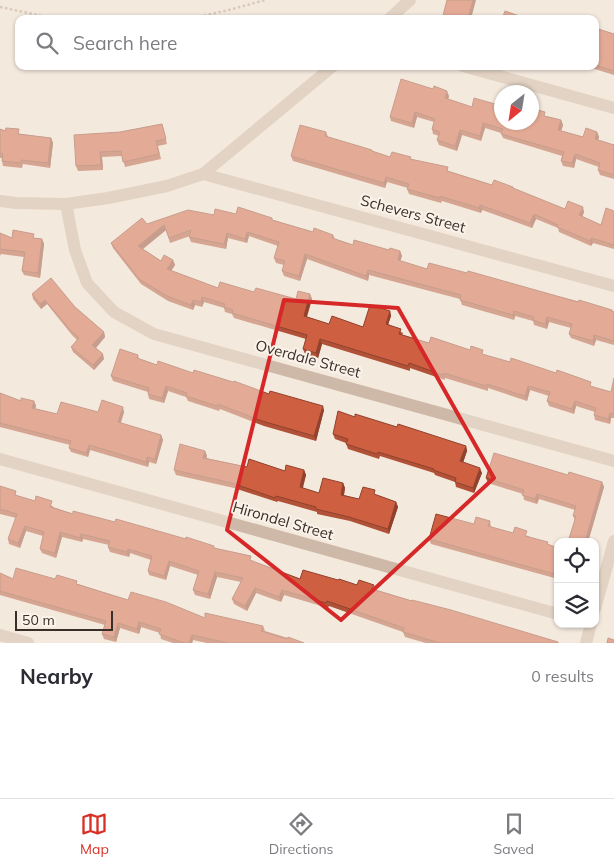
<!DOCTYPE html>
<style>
:root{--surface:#fff;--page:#f7f7f7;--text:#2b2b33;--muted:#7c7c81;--line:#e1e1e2;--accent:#d93025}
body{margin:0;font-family:Mulish,sans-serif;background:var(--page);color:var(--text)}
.controls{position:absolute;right:15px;bottom:15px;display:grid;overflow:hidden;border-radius:10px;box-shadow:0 1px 4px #0004}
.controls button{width:45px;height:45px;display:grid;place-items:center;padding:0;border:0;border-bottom:1px solid var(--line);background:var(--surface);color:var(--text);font:25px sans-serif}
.compass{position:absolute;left:494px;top:85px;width:45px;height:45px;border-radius:50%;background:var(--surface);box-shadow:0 1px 4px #0004;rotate:210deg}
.scale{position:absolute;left:15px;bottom:12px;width:98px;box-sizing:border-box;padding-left:5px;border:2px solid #3a2e29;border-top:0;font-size:14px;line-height:18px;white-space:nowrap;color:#3a2e29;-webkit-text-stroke:4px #fbf3ea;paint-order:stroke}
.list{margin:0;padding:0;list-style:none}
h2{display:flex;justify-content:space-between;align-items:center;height:65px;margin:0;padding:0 20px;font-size:21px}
h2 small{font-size:16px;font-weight:400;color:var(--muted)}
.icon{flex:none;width:28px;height:28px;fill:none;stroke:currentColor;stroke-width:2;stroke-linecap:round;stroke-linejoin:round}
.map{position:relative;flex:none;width:614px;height:643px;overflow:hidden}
.search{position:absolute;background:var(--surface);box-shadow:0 1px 4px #0004;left:15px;right:15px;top:15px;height:55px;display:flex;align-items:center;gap:12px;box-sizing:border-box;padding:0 18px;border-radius:10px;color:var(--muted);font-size:19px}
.sheet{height:155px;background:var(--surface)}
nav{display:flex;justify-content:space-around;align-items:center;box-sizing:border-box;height:70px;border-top:1px solid var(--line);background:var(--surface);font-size:14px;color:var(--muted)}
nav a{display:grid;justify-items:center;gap:2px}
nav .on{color:var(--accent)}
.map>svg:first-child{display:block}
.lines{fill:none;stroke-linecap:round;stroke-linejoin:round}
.path{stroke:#baa292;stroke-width:2.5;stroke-dasharray:2.5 2.5;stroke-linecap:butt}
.minor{stroke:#ceb8a8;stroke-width:12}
.wall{fill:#b15238}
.shaded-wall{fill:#90422e}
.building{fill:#ce5f41;stroke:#90422e}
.marked{fill:none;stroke:#d62828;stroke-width:4;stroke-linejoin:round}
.labels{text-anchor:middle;stroke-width:4;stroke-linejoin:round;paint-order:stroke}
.street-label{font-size:15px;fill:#3a2e29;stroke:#fbf3ea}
</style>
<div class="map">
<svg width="614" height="643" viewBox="0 0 614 643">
<rect width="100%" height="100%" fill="#f4e9dd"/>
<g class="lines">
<g class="path">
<polyline points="0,7 56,19"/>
<polyline points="154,19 198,17 233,9 265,0"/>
</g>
<g class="minor">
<polyline points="389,19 410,0"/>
<polyline points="463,66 614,108"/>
<polyline points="203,174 614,286"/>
<polyline points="0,201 16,203 66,204 108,198 167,186 203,174 333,66"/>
<polyline points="66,204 75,250 87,283 114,312 154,334 614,461"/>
<polyline points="0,459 558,614"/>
<polyline points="595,609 614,541"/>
<polyline points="0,635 28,643"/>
<polyline points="586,643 591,624"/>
</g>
</g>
<g class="wall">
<polygon points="595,28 614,34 614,75 585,66 595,66"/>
<polygon points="449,96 448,99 502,122 546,116 561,120 563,125 561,131 583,137 597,132 599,137 598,140 614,145 614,179 600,175 598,170 599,167 576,159 574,168 563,166 561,161 562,156 503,138 501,133 485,128 481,141 462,135 457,151 439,145 437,140 439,136 433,134 432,129 434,122 417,117 414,128 391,121 390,117"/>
<polygon points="162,124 167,144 158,146 161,159 125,167 122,156 102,157 103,170 78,171 76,166 120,132"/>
<polygon points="0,129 21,134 51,138 53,143 50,168 23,164 22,168 3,166 2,161 2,158 0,158"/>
<polygon points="326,132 328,137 390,157 411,159 492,185 514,189 565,209 584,212 582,217 601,225 614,211 614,249 593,243 591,246 559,232 558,228 536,219 532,228 482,210 481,213 442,201 441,203 409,194 407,189 408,188 387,182 385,188 293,161 291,156"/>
<polygon points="236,214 273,220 313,232 333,235 335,239 353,245 389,250 400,251 402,256 400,261 427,269 467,273 612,310 614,312 614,345 596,340 594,346 571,338 569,334 571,328 549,322 547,329 534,325 533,321 515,316 514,320 462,305 460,299 369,275 368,281 307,259 300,281 284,276 282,271 284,265 276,263 274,258 278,246 249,236 247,243 228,238 226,249 191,242 189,237 190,236 170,243 166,230 143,249 161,261 173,260 175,265 171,271 218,288 254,292 296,299 310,294 312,299 307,317 329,324 363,327 390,311 391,316 388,324 403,333 402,335 429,343 485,355 611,392 614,378 614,418 611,418 610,424 595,420 594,415 595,412 576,406 574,414 549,406 547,401 549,396 530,390 527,401 488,388 488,391 445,378 445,380 410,368 410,371 322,344 318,358 305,354 303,349 306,339 234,318 232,314 225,312 224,308 204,302 202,307 195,305 193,310 168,301 141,284 113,248 111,243 147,224 214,215"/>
<polygon points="0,233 12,238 36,238 42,239 44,244 40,278 24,275 22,271 24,257 1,254 0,256"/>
<polygon points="32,294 75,307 104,332 105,337 96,348 104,359 94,370 73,352 71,347 77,340 72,335 47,304 41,309 33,299"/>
<polygon points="138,355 139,359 157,365 193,373 324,410 316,441 264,426 220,409 219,411 188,401 186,397 168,391 164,403 149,399 148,394 148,392 113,381 111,376"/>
<polygon points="0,393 21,401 34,401 36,406 35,409 57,414 124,412 121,423 161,435 163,440 156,464 149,462 148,467 90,450 88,457 71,452 69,448 70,445 0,427"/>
<polygon points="355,417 397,427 466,446 467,451 463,462 482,473 474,493 456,487 455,482 435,475 434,473 380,456 379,459 348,449 346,443 335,439 333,434"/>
<polygon points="205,451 207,456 206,458 247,467 285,471 304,470 306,475 303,488 319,493 343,483 345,488 344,495 359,499 377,495 396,502 398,507 389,534 350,521 317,514 317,512 278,501 277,502 234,488 176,475 174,470"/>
<polygon points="568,475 602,482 604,487 588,542 568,542 575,520 573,516 575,510 539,499 537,504 524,500 523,494 488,483 486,478"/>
<polygon points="0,486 18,496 53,506 53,507 73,514 215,548 300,579 338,580 376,590 412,601 558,643 426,643 405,637 403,632 329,606 328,608 284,595 281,602 256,593 247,611 234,604 232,599 241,582 217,577 210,599 195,595 193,590 198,575 170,566 166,580 149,575 148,571 151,560 130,553 129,557 110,552 108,547 109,545 83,539 82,542 62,537 56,558 42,553 40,549 43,536 26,531 20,548 9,544 8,539 16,518 0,514"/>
<polygon points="490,521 491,527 513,533 529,536 528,536 549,545 558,548 558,579 431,544 429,539 474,524"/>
<polygon points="0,573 13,579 55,579 78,584 128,600 205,618 263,626 265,631 304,643 207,643 193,640 192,643 173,643 161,639 160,633 141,627 139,634 120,628 116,642 104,639 102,634 105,625 0,595"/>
</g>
<g class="shaded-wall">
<polygon points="473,0 476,0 471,19 469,15"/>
<polygon points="447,91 449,96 447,103 445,98"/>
<polygon points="415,112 417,117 414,128 412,123"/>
<polygon points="561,120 563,125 560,135 558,130"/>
<polygon points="483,123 485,128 481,141 480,136"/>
<polygon points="460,130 462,135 457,151 455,146"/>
<polygon points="597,132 599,137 597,143 595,139"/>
<polygon points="51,138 53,143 50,168 48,163"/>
<polygon points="100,152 102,157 103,170 101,165"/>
<polygon points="575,154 576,159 574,168 572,163"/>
<polygon points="386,177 387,182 385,188 384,183"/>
<polygon points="480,205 482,210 481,213 479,208"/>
<polygon points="583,207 584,212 581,220 579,215"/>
<polygon points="534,214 536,219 532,228 530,223"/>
<polygon points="164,225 166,230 140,251 138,246"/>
<polygon points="247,232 249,236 247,243 245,239"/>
<polygon points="227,233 228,238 226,249 224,244"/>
<polygon points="591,238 593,243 591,246 590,241"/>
<polygon points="42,239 44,244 40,278 38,273"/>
<polygon points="400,251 402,256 399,265 398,260"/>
<polygon points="305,254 307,259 300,281 299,276"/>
<polygon points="173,260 175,265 169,274 167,269"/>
<polygon points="368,270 369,275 368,281 366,276"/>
<polygon points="310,294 312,299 305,321 304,316"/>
<polygon points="202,297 204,302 202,307 201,302"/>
<polygon points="45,300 47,304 41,309 40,304"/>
<polygon points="193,300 195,305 193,310 191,305"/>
<polygon points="390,311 391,316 387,328 386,324"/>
<polygon points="514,311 515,316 514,320 513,315"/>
<polygon points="547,317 549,322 547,329 545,324"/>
<polygon points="104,332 105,337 94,350 92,345"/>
<polygon points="594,335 596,340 594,346 593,341"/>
<polygon points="320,339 322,344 318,358 316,353"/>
<polygon points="103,354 104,359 94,370 93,365"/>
<polygon points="166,386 168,391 164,403 162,398"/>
<polygon points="528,386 530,390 527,401 525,396"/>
<polygon points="34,401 36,406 34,413 32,408"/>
<polygon points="575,401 576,406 574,414 572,409"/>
<polygon points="323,406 324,410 316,441 314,436"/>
<polygon points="123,407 124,412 119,426 118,422"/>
<polygon points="610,413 611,418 610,424 608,419"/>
<polygon points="161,435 163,440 156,464 155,459"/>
<polygon points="89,445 90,450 88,457 86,453"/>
<polygon points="466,446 467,451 462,466 460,461"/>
<polygon points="205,451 207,456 205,463 203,458"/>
<polygon points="147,457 149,462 148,467 146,462"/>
<polygon points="480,468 482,473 474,493 473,488"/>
<polygon points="304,470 306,475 301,492 300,487"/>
<polygon points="602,482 604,487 588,542 585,542"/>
<polygon points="343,483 345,488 343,500 341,495"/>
<polygon points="537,494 539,499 537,504 535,499"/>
<polygon points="396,502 398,507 389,534 388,529"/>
<polygon points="25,526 26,531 20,548 18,543"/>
<polygon points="60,532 62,537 56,558 55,553"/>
<polygon points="81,534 83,539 82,542 80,538"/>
<polygon points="128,549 130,553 129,557 127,552"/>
<polygon points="169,561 170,566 166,580 164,576"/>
<polygon points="215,572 217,577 210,599 208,594"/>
<polygon points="255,588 256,593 247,611 245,606"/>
<polygon points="282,590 284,595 281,602 279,597"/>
<polygon points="139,622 141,627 139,634 137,629"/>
<polygon points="118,623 120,628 116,642 114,637"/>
<polygon points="192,635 193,640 192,643 189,643"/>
</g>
<g class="building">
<polygon points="447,0 473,0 469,15 483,19 442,19"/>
<polygon points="505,11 528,19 502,19"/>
<polygon points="489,16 495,19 488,19"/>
<polygon points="595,28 614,34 614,71 595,65"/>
<polygon points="401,79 433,89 434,86 447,91 445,98 472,107 474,98 502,106 502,122 532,122 532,108 545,112 544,116 561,120 558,130 583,137 586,128 597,132 595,139 614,145 614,175 598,170 600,163 575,154 572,163 561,161 564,152 501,134 503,129 483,123 480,136 460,130 455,146 437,140 440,132 432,129 435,119 415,112 412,123 390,117"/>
<polygon points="162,124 166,139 156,141 159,154 123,162 121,151 100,152 101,165 76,166 74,135 120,132"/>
<polygon points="300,125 326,132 325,136 372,150 372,151 390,157 392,152 411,157 410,159 448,167 447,171 492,185 494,180 513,187 513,188 565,209 568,201 583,207 579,215 601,225 606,208 614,211 614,245 591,238 590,241 557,227 558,225 534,214 530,223 480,205 479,208 440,196 440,198 407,189 409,184 386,177 384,183 291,156"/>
<polygon points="6,128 19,129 18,134 51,138 48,163 21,160 21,163 2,161 3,154 0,153 0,129 5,131"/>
<polygon points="238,207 272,218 272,220 313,232 314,228 333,235 332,238 353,245 354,240 389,250 390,248 400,251 398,260 427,269 429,263 467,273 468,271 578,302 579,300 612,310 612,312 614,312 614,341 594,335 593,341 569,334 572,324 547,317 545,324 533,320 534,317 514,311 513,315 460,300 461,295 368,270 366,276 305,254 299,276 282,271 285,261 274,258 279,242 247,232 245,239 227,233 224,244 189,237 191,230 169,238 164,225 138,246 161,261 164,255 173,260 167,269 218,288 220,282 254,292 256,288 296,299 298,291 310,294 304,316 329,324 332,316 363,327 370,305 390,311 386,324 401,329 399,334 429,343 431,337 470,350 471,346 483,350 482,354 510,362 511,358 556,373 557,370 591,382 590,386 611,392 614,378 614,414 610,413 608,419 594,415 596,408 575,401 572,409 547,401 550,392 528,386 525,396 487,384 486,386 444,373 443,375 409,363 408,366 320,339 316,353 303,349 307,335 232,313 233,310 224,307 225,304 202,297 201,302 193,300 191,305 167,296 139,279 111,243 142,218 147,224 188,210 214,215 215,209 236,214"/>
<polygon points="13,230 34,234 33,238 42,239 38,273 22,271 25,252 0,249 0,233 12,238"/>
<polygon points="51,278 75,307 104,332 92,345 103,354 93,365 71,347 79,338 71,331 45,300 40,304 32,294"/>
<polygon points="120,349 138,355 137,358 157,365 158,361 193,373 194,370 233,382 234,381 269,394 270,391 323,406 314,436 262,421 218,404 217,406 186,396 187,393 166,386 162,398 148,394 149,388 111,376"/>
<polygon points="0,393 21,401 21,398 34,401 32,408 57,414 61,402 98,412 102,400 123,407 118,422 161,435 155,459 147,457 146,462 89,445 86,453 69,448 71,441 0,423"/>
<polygon points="338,411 355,417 355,414 397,427 398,424 466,446 460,461 480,468 473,488 455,482 456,478 433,470 434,469 378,452 377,454 346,444 348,439 333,434"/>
<polygon points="180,444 205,451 203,458 247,467 249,459 285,471 286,465 304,470 300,487 319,493 323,478 343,483 341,495 359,499 363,487 375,490 374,494 396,502 388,529 349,517 316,509 316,507 276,496 275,498 232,483 174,470"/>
<polygon points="494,453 568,475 569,472 602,482 585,542 568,542 576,516 573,516 576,506 537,494 535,499 522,495 524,490 486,478"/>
<polygon points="0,486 16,491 15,495 35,501 36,496 52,501 50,507 73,514 73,511 115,522 116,519 186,539 186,537 214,546 214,548 251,556 250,560 300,579 303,570 338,580 339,579 357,585 359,580 374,585 372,589 412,601 412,600 451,610 558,642 558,643 440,643 403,632 404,628 327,601 326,603 282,590 279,597 255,588 245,606 232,599 243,578 215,572 208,594 193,590 199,571 169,561 164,576 148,571 152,556 128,549 127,552 108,547 110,541 81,534 80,538 60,532 55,553 40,549 44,532 25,526 18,543 8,539 17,514 0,509"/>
<polygon points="436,514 474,524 476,517 490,521 488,526 513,533 515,527 527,531 525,536 548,542 547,544 558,548 558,575 429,539"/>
<polygon points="16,568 55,579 57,575 77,581 76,584 128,600 131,592 166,602 205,618 205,613 263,626 261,631 287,639 288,637 304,643 228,643 192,635 189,643 184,643 159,634 161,629 139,622 137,629 118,623 114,637 102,634 106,621 0,591 0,573 13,579"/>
<polygon points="608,638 614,640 614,643 607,643"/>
</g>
<path d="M0 0H614V643H0ZM284 300 398 308 494 478 341 620 227 530Z" fill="#f4e9dd" fill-opacity=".55" fill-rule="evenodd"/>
<path class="marked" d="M284 300 398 308 494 478 341 620 227 530Z"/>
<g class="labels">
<g class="street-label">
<text transform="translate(413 214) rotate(15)" y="5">Schevers Street</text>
<text transform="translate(308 359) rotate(15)" y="5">Overdale Street</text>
<text transform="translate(283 521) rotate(16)" y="5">Hirondel Street</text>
</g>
</g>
</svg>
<div class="controls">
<button><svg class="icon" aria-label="locate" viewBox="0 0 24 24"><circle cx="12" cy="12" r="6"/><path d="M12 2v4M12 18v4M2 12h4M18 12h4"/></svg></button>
<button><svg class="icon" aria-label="layers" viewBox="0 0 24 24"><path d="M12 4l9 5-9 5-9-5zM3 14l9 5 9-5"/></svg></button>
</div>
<svg class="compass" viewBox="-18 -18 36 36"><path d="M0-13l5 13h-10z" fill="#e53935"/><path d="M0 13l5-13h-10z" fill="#7c7c81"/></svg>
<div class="scale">50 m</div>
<div class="search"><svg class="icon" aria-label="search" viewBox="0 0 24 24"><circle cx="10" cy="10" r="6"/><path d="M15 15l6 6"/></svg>Search here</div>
</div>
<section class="sheet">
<h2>Nearby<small>0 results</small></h2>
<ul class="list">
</ul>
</section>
<nav>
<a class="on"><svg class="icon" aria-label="map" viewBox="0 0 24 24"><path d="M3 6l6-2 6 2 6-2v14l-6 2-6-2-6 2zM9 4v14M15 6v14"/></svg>Map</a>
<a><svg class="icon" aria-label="directions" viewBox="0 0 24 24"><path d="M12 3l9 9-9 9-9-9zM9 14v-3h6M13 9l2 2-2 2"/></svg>Directions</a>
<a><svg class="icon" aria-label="saved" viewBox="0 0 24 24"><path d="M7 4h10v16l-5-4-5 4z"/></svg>Saved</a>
</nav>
